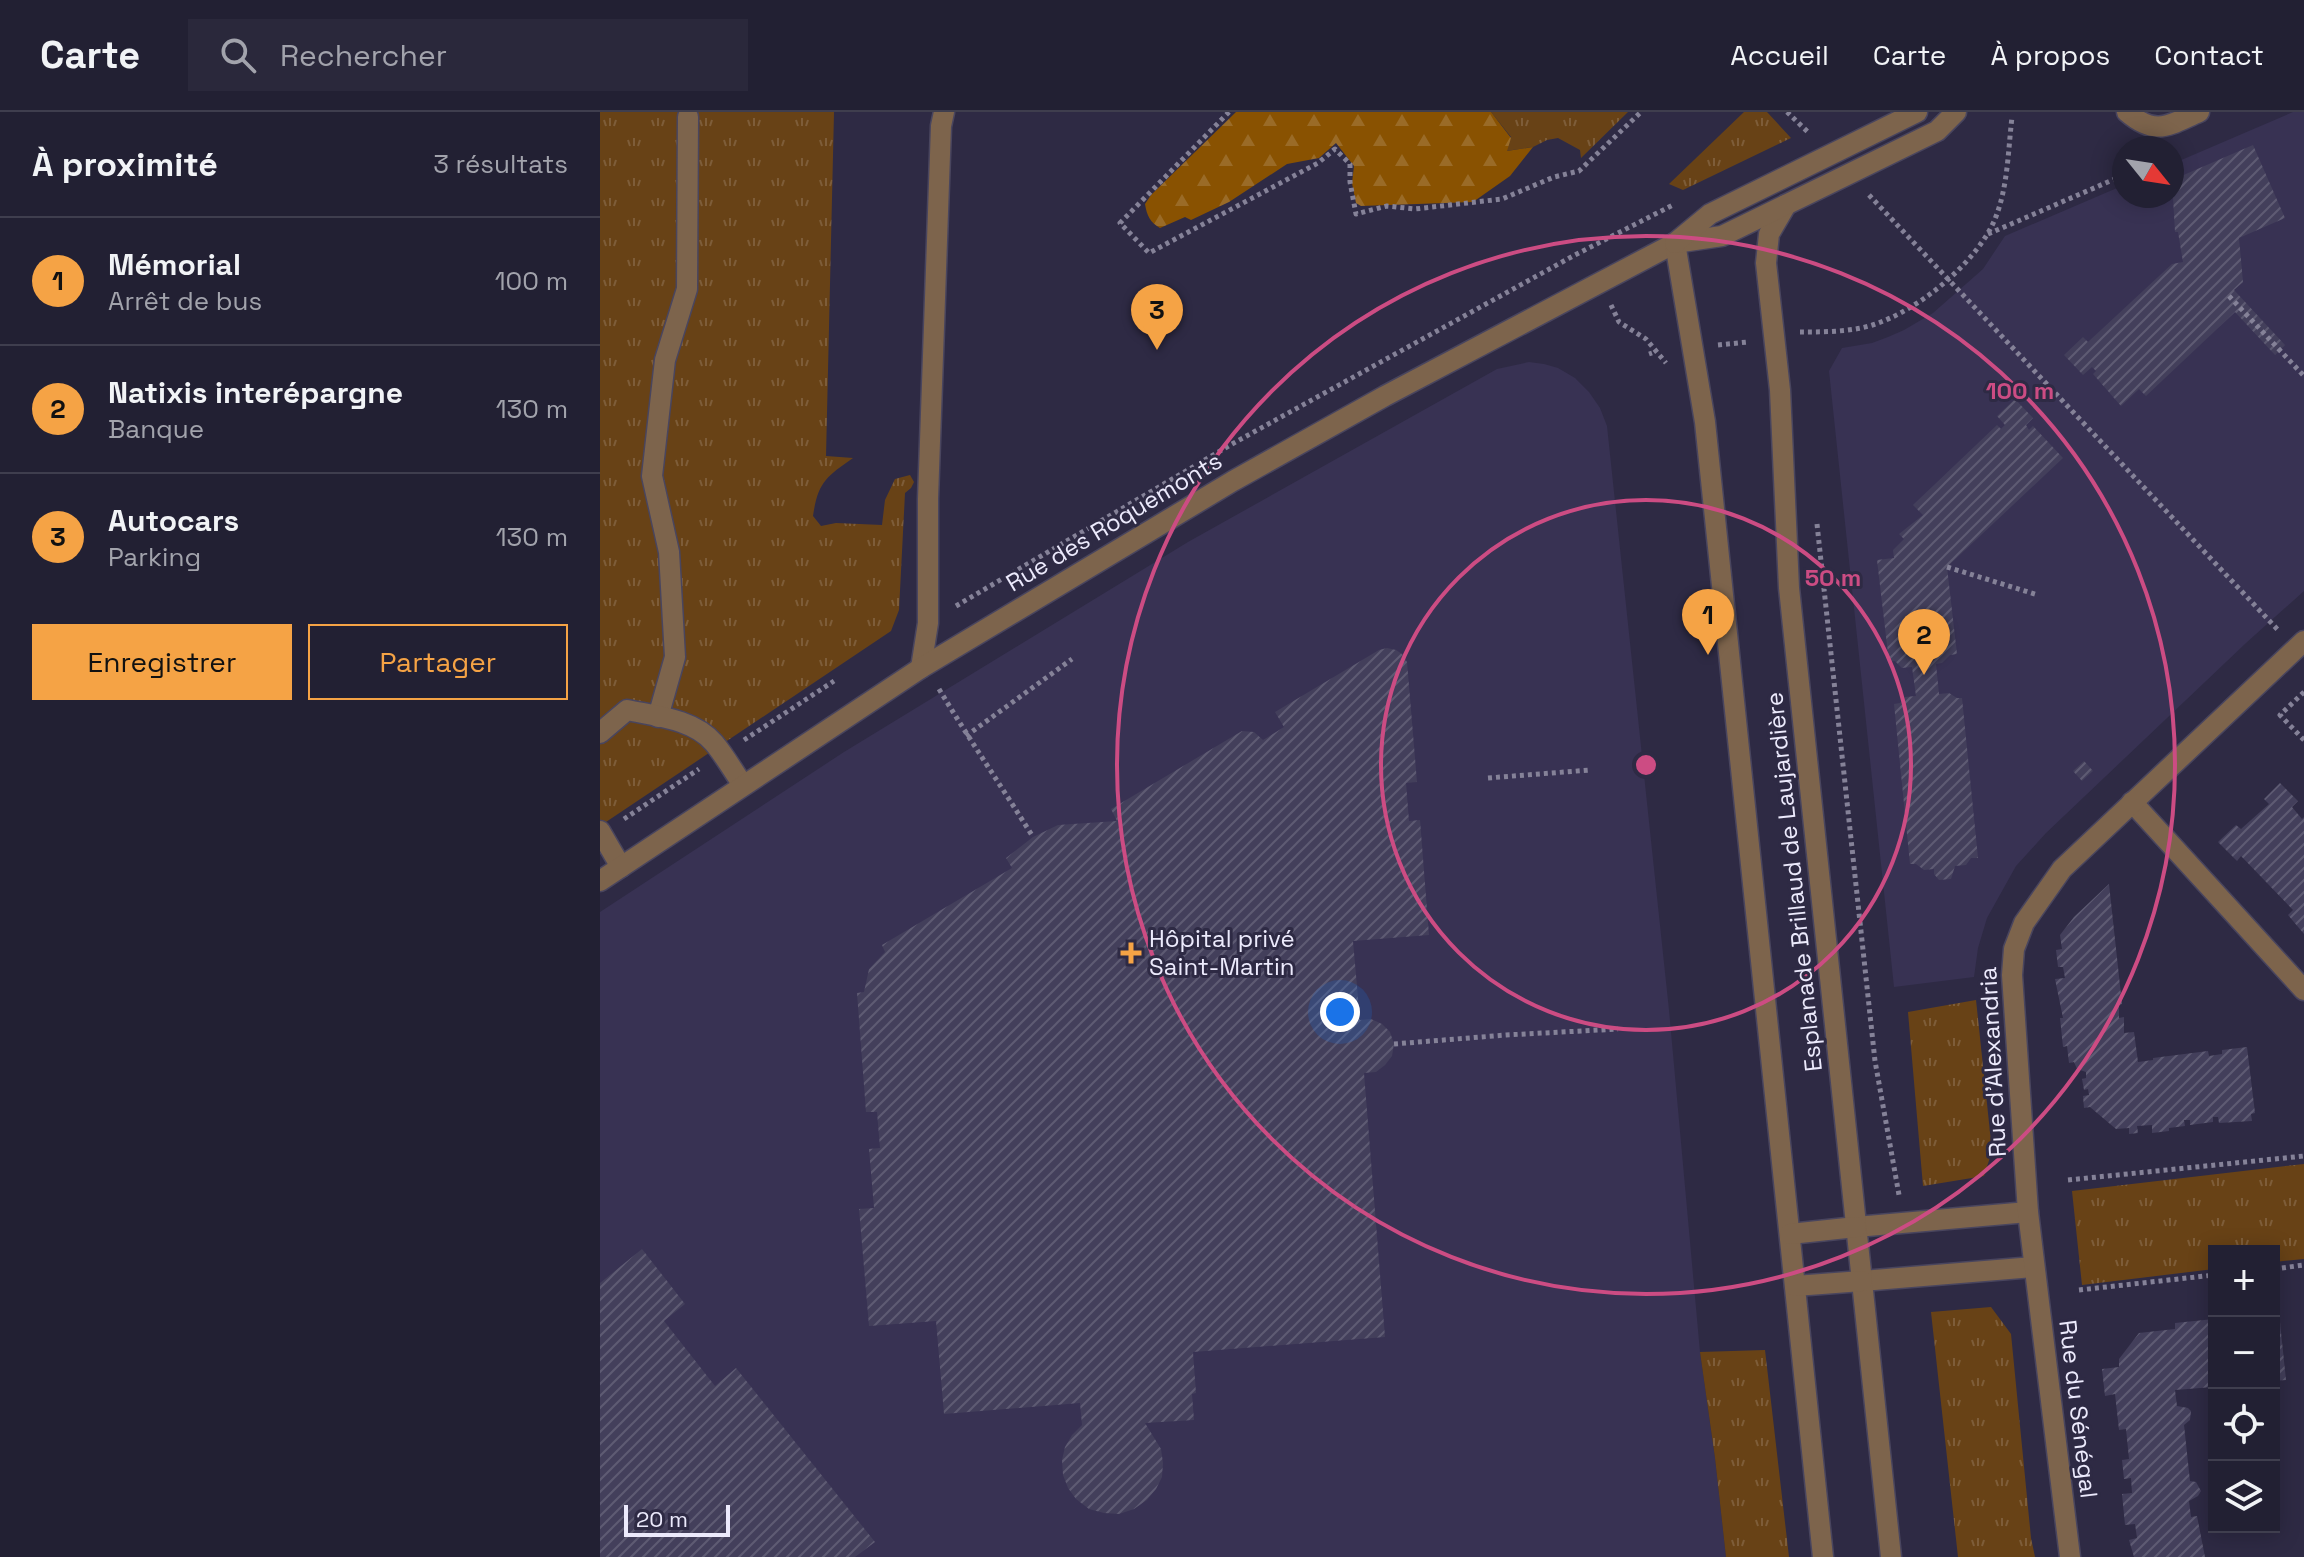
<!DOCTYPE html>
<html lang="fr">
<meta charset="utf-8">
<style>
:root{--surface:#222033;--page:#2a283b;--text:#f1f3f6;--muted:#a2a3ac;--line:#3f3e4e;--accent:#f5a345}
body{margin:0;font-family:"Space Grotesk",sans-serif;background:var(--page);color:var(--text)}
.controls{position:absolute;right:24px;bottom:24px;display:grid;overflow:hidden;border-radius:0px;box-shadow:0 4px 20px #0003}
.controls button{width:72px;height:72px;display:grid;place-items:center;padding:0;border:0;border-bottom:2px solid var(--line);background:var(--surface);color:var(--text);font:40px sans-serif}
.compass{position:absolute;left:1512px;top:24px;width:72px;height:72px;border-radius:50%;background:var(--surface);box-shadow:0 4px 20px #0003;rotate:120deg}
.scale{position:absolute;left:24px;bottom:20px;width:106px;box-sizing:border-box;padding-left:8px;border:4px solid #eceafc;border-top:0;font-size:22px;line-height:28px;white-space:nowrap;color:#eceafc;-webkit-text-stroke:6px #2e2a44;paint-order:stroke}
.you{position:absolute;left:740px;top:900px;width:28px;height:28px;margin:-20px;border:6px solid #fff;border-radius:50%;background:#1a73e8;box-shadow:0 0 0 12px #1a73e833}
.badge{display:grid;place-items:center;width:52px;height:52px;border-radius:50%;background:var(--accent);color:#111;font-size:26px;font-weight:700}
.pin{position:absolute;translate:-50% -66px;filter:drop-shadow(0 2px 4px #0008)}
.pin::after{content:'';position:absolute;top:42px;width:28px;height:24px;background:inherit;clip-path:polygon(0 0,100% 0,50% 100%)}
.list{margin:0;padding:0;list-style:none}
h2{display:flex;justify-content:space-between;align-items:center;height:104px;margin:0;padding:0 32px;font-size:34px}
h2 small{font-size:26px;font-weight:400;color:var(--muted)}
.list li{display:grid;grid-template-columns:52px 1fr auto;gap:24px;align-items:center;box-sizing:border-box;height:128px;padding:0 32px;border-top:2px solid var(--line)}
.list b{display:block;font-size:30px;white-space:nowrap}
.list p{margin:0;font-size:26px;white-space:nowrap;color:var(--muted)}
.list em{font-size:26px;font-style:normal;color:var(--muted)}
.actions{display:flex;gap:16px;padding:24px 32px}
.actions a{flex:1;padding:18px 0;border:2px solid var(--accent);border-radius:0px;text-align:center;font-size:28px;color:var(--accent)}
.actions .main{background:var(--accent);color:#111}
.icon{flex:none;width:44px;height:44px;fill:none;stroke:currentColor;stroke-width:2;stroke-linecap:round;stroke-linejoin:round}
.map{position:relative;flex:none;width:1704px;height:1445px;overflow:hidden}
header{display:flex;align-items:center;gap:48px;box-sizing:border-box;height:112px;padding:0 40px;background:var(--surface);border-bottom:2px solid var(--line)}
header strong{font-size:38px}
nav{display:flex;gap:44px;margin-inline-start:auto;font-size:28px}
.search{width:560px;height:72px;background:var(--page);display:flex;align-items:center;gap:20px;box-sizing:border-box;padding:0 28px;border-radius:0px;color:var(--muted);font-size:30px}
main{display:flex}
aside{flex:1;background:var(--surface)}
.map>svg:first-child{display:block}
.built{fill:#383253}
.grass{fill:url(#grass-tufts)}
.forest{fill:url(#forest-firs)}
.building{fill:url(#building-hatch)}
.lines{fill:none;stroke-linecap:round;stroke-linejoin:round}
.service-casing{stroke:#49455e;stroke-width:23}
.minor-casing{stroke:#49455e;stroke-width:23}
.tertiary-casing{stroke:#49455e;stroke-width:23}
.path{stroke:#858298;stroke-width:5;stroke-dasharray:4 4;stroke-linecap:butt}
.service{stroke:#7d644c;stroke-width:20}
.minor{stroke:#7d644c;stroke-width:20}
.tertiary{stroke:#7d644c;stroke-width:20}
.ring{fill:none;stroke:#cc4c83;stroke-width:4}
.poi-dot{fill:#f5a345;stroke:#2e2a44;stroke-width:3}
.labels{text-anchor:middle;stroke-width:6;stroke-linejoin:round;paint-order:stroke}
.street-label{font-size:24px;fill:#eceafc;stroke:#2e2a44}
.poi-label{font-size:24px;fill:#eceafc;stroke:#2e2a44;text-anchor:start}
.centre{fill:#cc4c83;stroke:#2e2a44;stroke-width:4}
.ring-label{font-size:24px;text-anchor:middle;font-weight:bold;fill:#cc4c83;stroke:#2e2a44;stroke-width:6;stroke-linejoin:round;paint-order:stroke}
</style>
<header>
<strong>Carte</strong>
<div class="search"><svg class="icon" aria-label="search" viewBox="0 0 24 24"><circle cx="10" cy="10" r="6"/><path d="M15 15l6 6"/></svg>Rechercher</div>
<nav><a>Accueil</a><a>Carte</a><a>À propos</a><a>Contact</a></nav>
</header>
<main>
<aside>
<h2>À proximité<small>3 résultats</small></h2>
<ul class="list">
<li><span class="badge">1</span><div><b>Mémorial</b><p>Arrêt de bus</p></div><em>100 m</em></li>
<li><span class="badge">2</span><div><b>Natixis interépargne</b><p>Banque</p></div><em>130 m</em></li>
<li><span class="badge">3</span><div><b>Autocars</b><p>Parking</p></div><em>130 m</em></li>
</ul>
<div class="actions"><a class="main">Enregistrer</a><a>Partager</a></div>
</aside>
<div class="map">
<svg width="1704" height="1445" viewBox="0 0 1704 1445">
<defs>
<pattern id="grass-tufts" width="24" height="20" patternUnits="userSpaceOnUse" patternTransform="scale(2)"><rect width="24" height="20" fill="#684216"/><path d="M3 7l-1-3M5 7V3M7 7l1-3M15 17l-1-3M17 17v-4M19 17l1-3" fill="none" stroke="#7e5d39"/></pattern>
<pattern id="forest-firs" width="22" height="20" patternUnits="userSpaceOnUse" patternTransform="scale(2)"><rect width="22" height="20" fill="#895201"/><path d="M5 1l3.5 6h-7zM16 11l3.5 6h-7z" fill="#9a6b27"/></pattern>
<pattern id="building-hatch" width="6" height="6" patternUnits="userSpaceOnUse" patternTransform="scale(2)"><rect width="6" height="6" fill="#433f5b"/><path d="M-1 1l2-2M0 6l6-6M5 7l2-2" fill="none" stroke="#5e5b73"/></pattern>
</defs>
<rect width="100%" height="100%" fill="#2e2a44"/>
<g class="built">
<polygon points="1693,0 1704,0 1704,479 1646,531 1446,721 1416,754 1387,806 1378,836 1374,865 1294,875 1229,259 1242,236 1272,231 1288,225 1304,218 1333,201 1383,157 1405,124 1524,73 1524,84 1572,84 1572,52"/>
<polygon points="929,250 944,252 958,256 975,266 989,280 1000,296 1007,314 1069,898 1100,1240 1115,1346 1126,1445 0,1445 0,800 244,640 588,430 897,257"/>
</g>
<g class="grass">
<path d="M0 0H234L226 344 253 346C226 365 218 370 213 404L221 414 236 411 282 413 285 388 295 367 310 363 314 370 311 376 305 381 299 498 291 519 0 714Z"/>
<polygon points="891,0 1028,0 981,46 980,38 958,26 947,28 933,35 906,39 911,25"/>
<polygon points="1144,0 1167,0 1191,26 1083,78 1069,72"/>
<polygon points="1376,888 1392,1039 1384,1064 1323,1074 1308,900"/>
<polygon points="1704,1052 1704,1147 1674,1150 1674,1139 1614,1139 1614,1157 1482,1173 1472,1079"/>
<polygon points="1391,1195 1411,1222 1431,1426 1435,1445 1358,1445 1331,1200"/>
<polygon points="1165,1238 1189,1445 1126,1445 1115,1346 1100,1240"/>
</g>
<path class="forest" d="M636 0H891L911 26 907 39 933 35 910 64 873 90 761 94 756 91 752 71 754 54 736 31 719 46 687 52 629 90 591 108 585 105 560 116C550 110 547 104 545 92L551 83Z"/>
<g class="building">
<polygon points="1653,33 1685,106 1639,126 1643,170 1634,178 1685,233 1675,243 1635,200 1546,284 1539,277 1521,294 1493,262 1496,259 1492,255 1483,263 1464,243 1483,225 1488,230 1572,152 1583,150 1578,120 1575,120 1572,68"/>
<polygon points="1415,287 1433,306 1426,313 1429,318 1433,314 1463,346 1347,455 1357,542 1350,543 1342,551 1336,552 1339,582 1349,581 1357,586 1362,586 1378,746 1371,746 1366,753 1355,754 1351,767 1339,768 1334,762 1334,757 1324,758 1316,752 1310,752 1294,592 1300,591 1305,585 1316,584 1312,555 1302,556 1295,549 1289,550 1277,448 1294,446 1293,438 1304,427 1299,422 1323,403 1313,393 1397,313 1401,317 1405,313 1397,304"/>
<polygon points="787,536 796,538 802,542 807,550 817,670 806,671 809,709 820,708 829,823 753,829 760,908 771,907 782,912 790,920 794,932 792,944 785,953 776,960 764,961 785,1225 593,1240 596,1281 592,1282 594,1308 545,1311 561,1337 563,1351 562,1365 556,1377 547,1388 534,1397 519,1402 504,1401 489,1397 476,1387 468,1376 463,1363 462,1348 465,1335 472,1323 482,1313 480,1291 344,1302 336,1209 269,1214 259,1097 274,1096 269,1037 280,1036 277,1000 266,1000 257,881 264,880 269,857 285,840 282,833 412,756 406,746 433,725 458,713 517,709 511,697 642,619 654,620 663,628 684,615 675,600 779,538"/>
<polygon points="1484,649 1493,659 1482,669 1473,659"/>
<polygon points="1680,671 1698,689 1692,695 1702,707 1704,705 1704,822 1688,803 1693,798 1641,744 1637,749 1618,730 1636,713 1641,717 1669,692 1664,687"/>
<polygon points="1509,772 1522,892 1519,893 1519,906 1524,905 1524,921 1534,920 1538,950 1553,948 1553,946 1608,939 1609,944 1622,942 1622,938 1647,935 1655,1001 1651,1002 1652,1009 1619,1011 1618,1005 1613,1005 1613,1010 1590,1013 1590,1008 1584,1008 1585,1014 1569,1016 1569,1019 1552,1021 1552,1013 1537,1014 1538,1021 1529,1022 1529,1016 1516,1017 1490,995 1484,996 1483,984 1489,983 1488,977 1484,978 1482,967 1486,966 1486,960 1477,957 1474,950 1469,951 1467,934 1463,935 1460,906 1463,906 1455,867 1465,866 1463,855 1458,855 1456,838 1462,837 1460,823 1474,805"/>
<polygon points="42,1137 85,1192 64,1209 115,1274 136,1256 275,1430 255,1445 0,1445 0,1171"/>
<polygon points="1674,1201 1679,1201 1686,1268 1674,1269"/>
<polygon points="1614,1207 1613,1275 1575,1278 1577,1294 1588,1296 1591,1299 1590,1308 1584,1313 1590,1369 1596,1370 1601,1379 1598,1384 1589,1389 1591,1405 1597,1404 1605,1445 1534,1445 1529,1428 1537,1426 1535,1412 1525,1413 1522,1382 1532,1381 1531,1366 1524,1367 1522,1348 1529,1347 1526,1317 1519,1318 1515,1282 1505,1284 1502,1257 1519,1255 1519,1247 1539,1221 1575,1217 1575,1211"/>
</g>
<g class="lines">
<g class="service-casing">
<g id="service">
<polyline points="321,556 328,511 328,387 341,14 344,0"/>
<polyline points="58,605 75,545 69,440 52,364 65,248 87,177 88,5"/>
<path d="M0 621 27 598C55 604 94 607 114 631 125 644 133 659 143 673"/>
<polyline points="0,719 21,755"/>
</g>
</g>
<g class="minor-casing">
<g id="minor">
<path d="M1527 0C1556 25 1569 13 1599 0"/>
<polyline points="1532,690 1704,878"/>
<polyline points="0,769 321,556 633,369 785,284 1075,131"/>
<polyline points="1256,1115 1428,1100"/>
<polyline points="1262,1169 1434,1155"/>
<polyline points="1470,1445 1428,1100 1412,863 1414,837 1424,811 1462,757 1704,529"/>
</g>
</g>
<g class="tertiary-casing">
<g id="tertiary">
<polyline points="1186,93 1169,122 1166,151 1180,278 1189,476 1291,1445"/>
<polyline points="1075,131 1105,310 1223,1445"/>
<polyline points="1075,131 1122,124 1337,19 1356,0"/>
<polyline points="1075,131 1110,102 1317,0"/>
<polyline points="1190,1122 1256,1115"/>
<polyline points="1195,1174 1262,1169"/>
</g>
</g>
<g class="path">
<polyline points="629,0 520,111 549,141 718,51 735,37 750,52 750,70 756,102 787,94 815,97 902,87 954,65 979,59 1041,0"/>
<polyline points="1187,0 1210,22"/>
<polyline points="1269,83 1678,518"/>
<polyline points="1388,122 1524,63"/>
<polyline points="1629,184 1704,264"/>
<polyline points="1011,193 1019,210 1046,227 1066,251"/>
<path d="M1200 220C1220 220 1241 220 1261 216 1310 206 1376 153 1395 107 1408 75 1408 39 1412 5"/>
<polyline points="1118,233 1148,230"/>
<polyline points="1049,242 1052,241"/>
<polyline points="1217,412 1275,949 1299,1083"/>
<polyline points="1347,455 1438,483"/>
<polyline points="356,494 632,332 973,144 1073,93"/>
<path d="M339 577C369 627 402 675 433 725"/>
<polyline points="1704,580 1680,603 1704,628"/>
<polyline points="366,624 472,547"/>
<polyline points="144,628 234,569"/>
<polyline points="888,666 990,658"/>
<polyline points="24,707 99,657"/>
<polyline points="794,932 906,923 1018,917"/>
<polyline points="1468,1068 1704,1044"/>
<polyline points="1674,1157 1704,1153"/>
<polyline points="1479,1178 1614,1163"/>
</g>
<use href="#service" class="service"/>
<use href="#minor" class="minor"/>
<use href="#tertiary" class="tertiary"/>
</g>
<g class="ring">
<circle cx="1046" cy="653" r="265"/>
<circle cx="1046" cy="653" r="529"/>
</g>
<path class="poi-dot" d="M527 829h8v8h8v8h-8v8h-8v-8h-8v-8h8z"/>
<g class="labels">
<g class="street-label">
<text transform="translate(514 410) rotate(-31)" y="8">Rue des Roquemonts</text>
<text transform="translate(1194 770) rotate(-96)" y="8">Esplanade Brillaud de Laujardière</text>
<text transform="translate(1393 950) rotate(-93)" y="8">Rue d'Alexandria</text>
<text transform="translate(1478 1297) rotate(83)" y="8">Rue du Sénégal</text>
</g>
<g class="poi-label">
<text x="549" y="835">Hôpital privé<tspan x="549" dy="28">Saint-Martin</tspan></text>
</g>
</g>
<circle cx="1046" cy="653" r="12" class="centre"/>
<g class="ring-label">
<text x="1420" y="287">100 m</text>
<text x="1233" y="474">50 m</text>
</g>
</svg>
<div class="controls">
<button>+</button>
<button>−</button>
<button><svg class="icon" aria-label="locate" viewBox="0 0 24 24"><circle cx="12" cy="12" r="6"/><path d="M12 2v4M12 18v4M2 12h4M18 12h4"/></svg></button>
<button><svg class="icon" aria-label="layers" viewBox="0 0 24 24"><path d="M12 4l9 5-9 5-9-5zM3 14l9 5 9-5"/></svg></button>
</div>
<svg class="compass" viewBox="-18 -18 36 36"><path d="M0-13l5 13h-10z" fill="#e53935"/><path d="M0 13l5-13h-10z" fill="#a2a3ac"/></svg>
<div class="scale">20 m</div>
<div class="you"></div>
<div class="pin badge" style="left:1108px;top:543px">1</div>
<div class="pin badge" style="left:1324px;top:563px">2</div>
<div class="pin badge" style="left:557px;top:238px">3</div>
</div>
</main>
